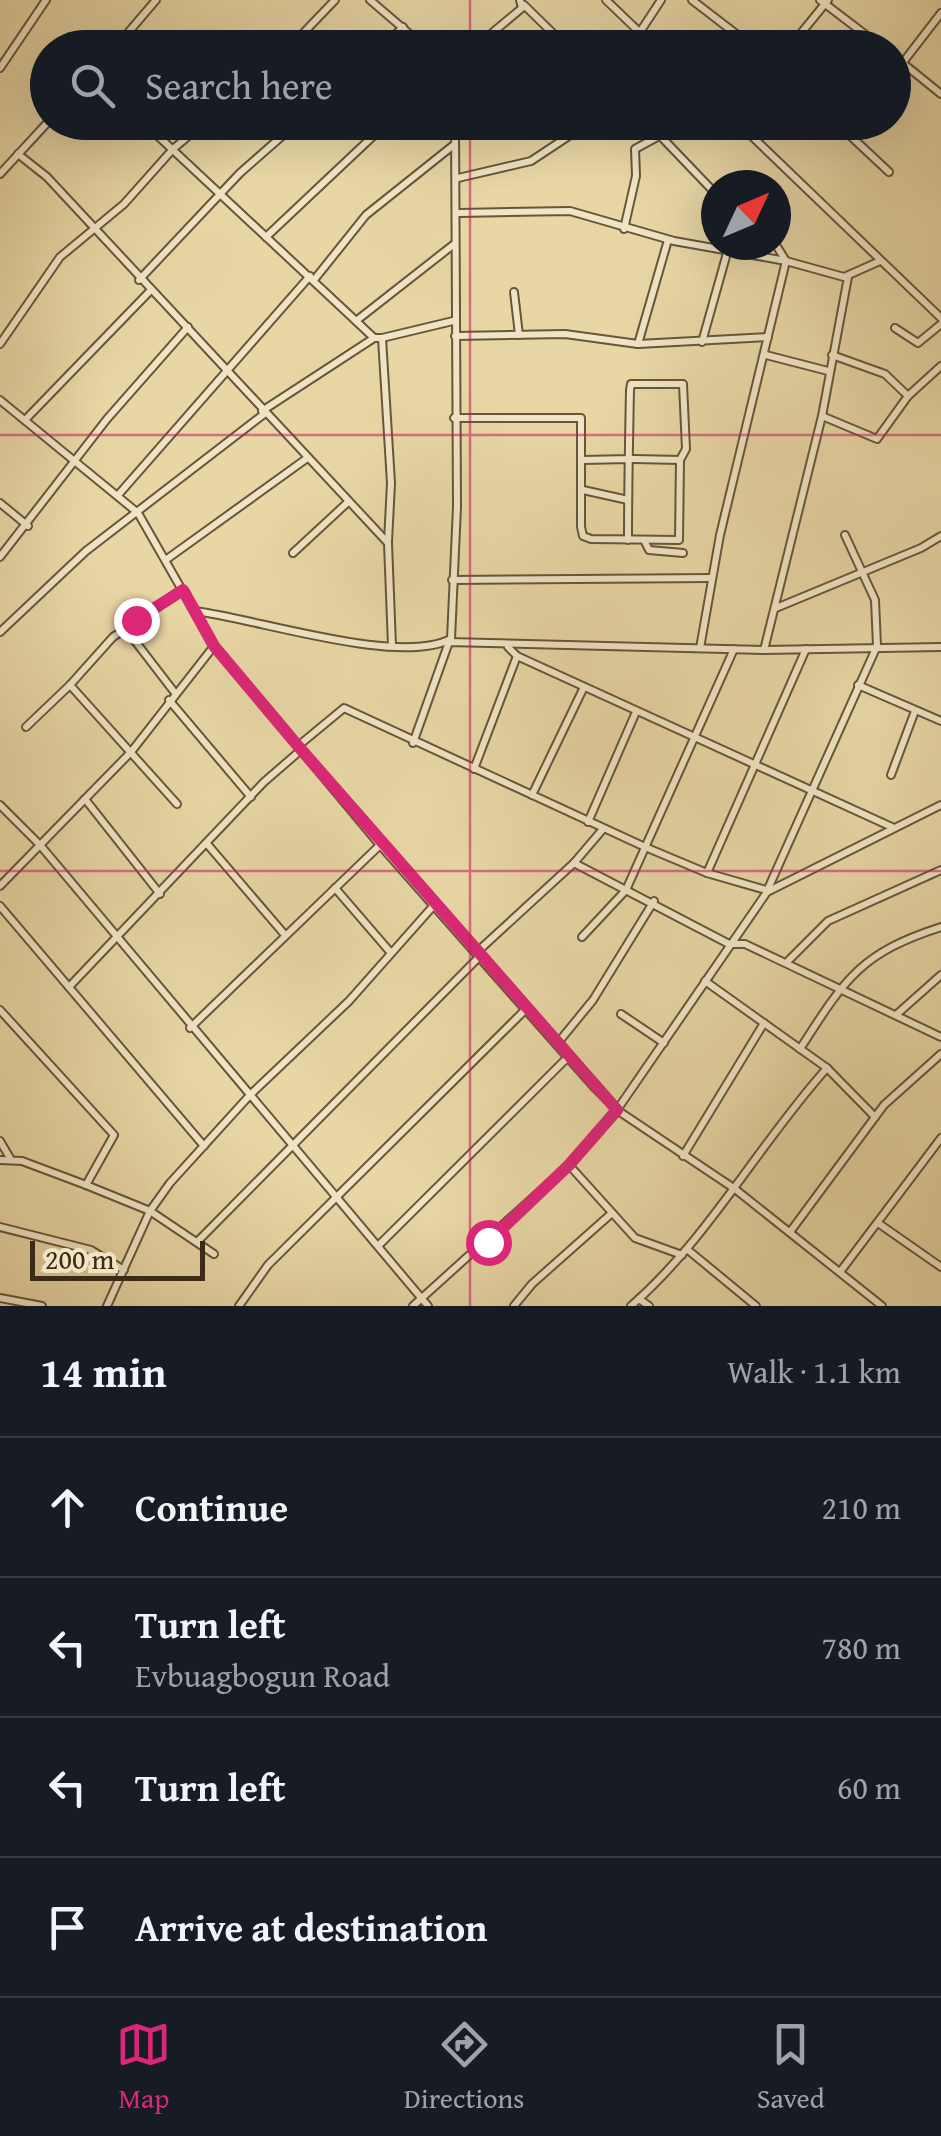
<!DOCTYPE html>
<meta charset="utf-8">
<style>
:root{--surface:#171b24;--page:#242831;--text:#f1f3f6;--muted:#9ea1a6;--line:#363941;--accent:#db2777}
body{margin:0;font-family:"Gentium Book Plus",serif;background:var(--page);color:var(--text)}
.compass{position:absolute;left:701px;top:170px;width:90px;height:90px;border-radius:50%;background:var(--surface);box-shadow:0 10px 40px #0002;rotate:46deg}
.scale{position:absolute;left:30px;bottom:25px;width:175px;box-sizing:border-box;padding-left:10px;border:5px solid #3c2c15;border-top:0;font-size:28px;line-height:35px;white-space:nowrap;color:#3c2c15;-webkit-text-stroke:8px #f0e4c4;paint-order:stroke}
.stop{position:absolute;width:30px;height:30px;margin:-22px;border:8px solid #db2777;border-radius:50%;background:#fff}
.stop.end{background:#db2777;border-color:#fff;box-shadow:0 2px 10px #0008}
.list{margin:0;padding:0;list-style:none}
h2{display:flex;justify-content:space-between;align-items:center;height:130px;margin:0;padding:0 40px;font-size:42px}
h2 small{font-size:32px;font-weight:400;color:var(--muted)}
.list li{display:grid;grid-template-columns:65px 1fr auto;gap:30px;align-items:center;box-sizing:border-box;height:140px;padding:0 40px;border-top:2px solid var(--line)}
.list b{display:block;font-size:38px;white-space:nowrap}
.list p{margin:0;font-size:32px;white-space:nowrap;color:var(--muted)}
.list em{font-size:32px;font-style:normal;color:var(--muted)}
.icon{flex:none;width:55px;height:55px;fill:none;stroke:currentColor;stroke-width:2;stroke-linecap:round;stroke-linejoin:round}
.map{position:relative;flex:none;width:941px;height:1306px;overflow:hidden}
.search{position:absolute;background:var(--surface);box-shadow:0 10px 40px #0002;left:30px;right:30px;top:30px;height:110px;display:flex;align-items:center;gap:25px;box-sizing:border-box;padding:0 35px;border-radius:55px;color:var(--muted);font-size:38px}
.sheet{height:690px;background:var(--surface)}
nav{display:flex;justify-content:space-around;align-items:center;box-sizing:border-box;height:140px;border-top:2px solid var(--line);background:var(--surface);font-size:28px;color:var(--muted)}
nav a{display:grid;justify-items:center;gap:5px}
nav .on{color:var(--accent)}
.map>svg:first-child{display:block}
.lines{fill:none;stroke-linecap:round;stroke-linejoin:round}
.minor-casing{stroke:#675639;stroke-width:10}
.minor{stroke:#f0e4c4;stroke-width:6}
.route{stroke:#db2777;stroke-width:12}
.grid{fill:none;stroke:#c2185b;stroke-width:2.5;stroke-opacity:0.55}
</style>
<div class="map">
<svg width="941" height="1306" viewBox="0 0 941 1306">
<rect width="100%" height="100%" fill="#e8d6a5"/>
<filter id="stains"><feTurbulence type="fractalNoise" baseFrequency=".002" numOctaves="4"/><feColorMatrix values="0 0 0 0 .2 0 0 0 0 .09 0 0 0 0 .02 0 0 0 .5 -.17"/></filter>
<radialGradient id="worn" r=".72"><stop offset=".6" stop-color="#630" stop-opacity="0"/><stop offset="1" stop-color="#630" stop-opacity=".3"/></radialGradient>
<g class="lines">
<g class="minor-casing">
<g id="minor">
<polyline points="370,0 426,48"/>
<polyline points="606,0 656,48"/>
<polyline points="692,0 744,40"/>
<polyline points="820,0 883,48"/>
<polyline points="524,5 568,48"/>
<polyline points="640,32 661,0"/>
<polyline points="115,48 156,0"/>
<polyline points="289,48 335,0"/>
<polyline points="382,48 403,27"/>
<polyline points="474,48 522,8 520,0"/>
<polyline points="789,48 828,0"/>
<polyline points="894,56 941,94"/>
<polyline points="0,68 46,0"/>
<polyline points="894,74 941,13"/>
<polyline points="143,122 356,321 374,338 382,338 391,483 388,542"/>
<polyline points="647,122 716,194"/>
<polyline points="737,122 941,318"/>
<polyline points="830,122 841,128 849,122"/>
<polyline points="842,128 889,172"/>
<polyline points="18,154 47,177 388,543 392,646"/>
<polyline points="0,174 48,122"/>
<polyline points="458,178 531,161 590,122"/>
<polyline points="459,213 570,211 674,241 786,261 844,277 880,261"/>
<polyline points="624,229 636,176 635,149 659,136"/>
<polyline points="266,237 388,122"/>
<polyline points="139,280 240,173 298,122"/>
<polyline points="314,280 366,215 455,144"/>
<polyline points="514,292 519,335"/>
<polyline points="356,321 453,245"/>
<polyline points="895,328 918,343 941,324"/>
<polyline points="455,336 565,334 638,344 768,337"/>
<polyline points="382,338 453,321"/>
<polyline points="702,342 727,253"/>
<polyline points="0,344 60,257 124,204 173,149 205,122"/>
<polyline points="638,344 668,240"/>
<polyline points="766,355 828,371"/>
<polyline points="832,355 885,374 908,396"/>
<polyline points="0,400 138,513 214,646 380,845 593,1086 617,1110 735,1189 882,1306"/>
<polyline points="262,411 374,338"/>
<polyline points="822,416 877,439 908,396 941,366"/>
<polyline points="454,418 581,418 581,527 583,536 591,539 679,540 680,460"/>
<polyline points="25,420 150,291"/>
<path d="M583 460 629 459H634L680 460 686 449 683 384H631L630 390C629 440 628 490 628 540"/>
<polyline points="583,490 628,500"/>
<polyline points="119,494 310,276"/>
<polyline points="0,503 28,526"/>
<polyline points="644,540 649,550 683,553"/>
<polyline points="293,553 347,503"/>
<polyline points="0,557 107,419 188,327"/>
<polyline points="167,559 306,459"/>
<polyline points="452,580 712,578"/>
<polyline points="776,608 921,548 941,536"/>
<path d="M195 611C258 619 398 666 451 639L457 507 455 122"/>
<polyline points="125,628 175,693"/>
<polyline points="0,632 86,551 264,414"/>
<polyline points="508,647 517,656 894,828"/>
<polyline points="700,648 720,535 786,261 776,245"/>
<polyline points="764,650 822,416 848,277"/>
<polyline points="70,685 113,637 183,590"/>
<polyline points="858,685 941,721"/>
<polyline points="169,700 251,797"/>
<polyline points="26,727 70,685 177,804"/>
<polyline points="413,743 449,642 764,650 941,647"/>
<polyline points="298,746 344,708 645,847 707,873 766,890"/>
<polyline points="474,769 517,656"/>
<polyline points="891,775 915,711"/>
<polyline points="532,795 584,687"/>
<polyline points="85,799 160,894"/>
<polyline points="0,805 40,845 428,1306"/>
<polyline points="588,822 636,712"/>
<polyline points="208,845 285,935"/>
<polyline points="574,863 729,944 745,944 941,1037"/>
<polyline points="707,873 806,649"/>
<polyline points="0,886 131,752 214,646"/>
<polyline points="335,888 391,953"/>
<polyline points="767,891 877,646 875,600 845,535"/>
<polyline points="0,906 204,1146"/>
<polyline points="582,937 626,890 734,649"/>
<polyline points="477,952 574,863 603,829"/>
<polyline points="786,963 828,921 941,870"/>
<polyline points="705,981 827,1068 875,1117"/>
<polyline points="69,987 264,782 301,750"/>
<polyline points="0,1010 114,1135 86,1185 150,1211 214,1254"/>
<polyline points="621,1014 664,1043"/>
<polyline points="896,1015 941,975"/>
<polyline points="190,1028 380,845"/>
<polyline points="557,1044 593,1000 654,901"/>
<path d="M800 1049C845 979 860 953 941 927"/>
<polyline points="0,1141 10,1158"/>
<polyline points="683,1156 764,1023"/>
<polyline points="0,1160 22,1161 86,1185"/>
<polyline points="569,1165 635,1238 682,1255"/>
<polyline points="878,1223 941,1267"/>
<polyline points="0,1227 91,1250 124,1270"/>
<polyline points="790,1232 884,1105 941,1054"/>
<polyline points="198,1241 480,956"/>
<polyline points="380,1244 568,1057"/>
<polyline points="688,1250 756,1306"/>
<polyline points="840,1272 941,1138"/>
<polyline points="0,1298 42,1306"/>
<polyline points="639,1299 649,1306"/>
<polyline points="107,1306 150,1211 170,1183 250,1095 349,1001 435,904"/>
<polyline points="239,1306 268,1265 527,1008"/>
<polyline points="413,1306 569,1165 617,1110 767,892 941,805"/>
<polyline points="514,1306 532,1284 612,1213"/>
<path d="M631 1306C709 1238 758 1145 827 1068"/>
</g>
</g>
<use href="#minor" class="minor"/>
</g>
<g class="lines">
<polyline class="route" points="136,620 183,590 214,646 298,746 617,1110 569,1165 488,1242"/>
</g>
<path class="grid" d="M470 0V48M470 122V1306M0 435H941M0 871H941"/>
<rect width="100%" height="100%" filter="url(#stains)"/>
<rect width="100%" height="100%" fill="url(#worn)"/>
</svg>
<svg class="compass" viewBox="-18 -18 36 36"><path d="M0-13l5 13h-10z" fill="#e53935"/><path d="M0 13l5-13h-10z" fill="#9ea1a6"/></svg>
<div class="scale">200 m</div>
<div class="stop" style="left:488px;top:1242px"></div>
<div class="stop end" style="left:136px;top:620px"></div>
<div class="search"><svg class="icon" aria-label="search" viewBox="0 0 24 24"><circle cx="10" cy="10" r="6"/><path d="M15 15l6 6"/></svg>Search here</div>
</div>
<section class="sheet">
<h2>14 min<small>Walk · 1.1 km</small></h2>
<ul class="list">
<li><svg class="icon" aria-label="ahead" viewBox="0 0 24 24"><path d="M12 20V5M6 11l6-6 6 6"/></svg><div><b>Continue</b></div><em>210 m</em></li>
<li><svg class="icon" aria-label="left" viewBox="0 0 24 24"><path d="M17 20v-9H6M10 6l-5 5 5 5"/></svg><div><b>Turn left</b><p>Evbuagbogun Road</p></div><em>780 m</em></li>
<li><svg class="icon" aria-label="left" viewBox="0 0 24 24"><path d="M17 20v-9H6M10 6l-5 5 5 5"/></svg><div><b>Turn left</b></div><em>60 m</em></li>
<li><svg class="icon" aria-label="arrive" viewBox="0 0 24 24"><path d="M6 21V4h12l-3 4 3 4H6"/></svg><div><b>Arrive at destination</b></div></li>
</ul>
</section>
<nav>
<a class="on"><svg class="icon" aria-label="map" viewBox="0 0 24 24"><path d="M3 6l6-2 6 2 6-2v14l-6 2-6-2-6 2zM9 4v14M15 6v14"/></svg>Map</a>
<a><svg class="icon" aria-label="directions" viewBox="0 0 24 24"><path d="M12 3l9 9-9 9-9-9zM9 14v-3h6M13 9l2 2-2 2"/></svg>Directions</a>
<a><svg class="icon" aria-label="saved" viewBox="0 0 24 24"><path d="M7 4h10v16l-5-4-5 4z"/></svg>Saved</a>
</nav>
